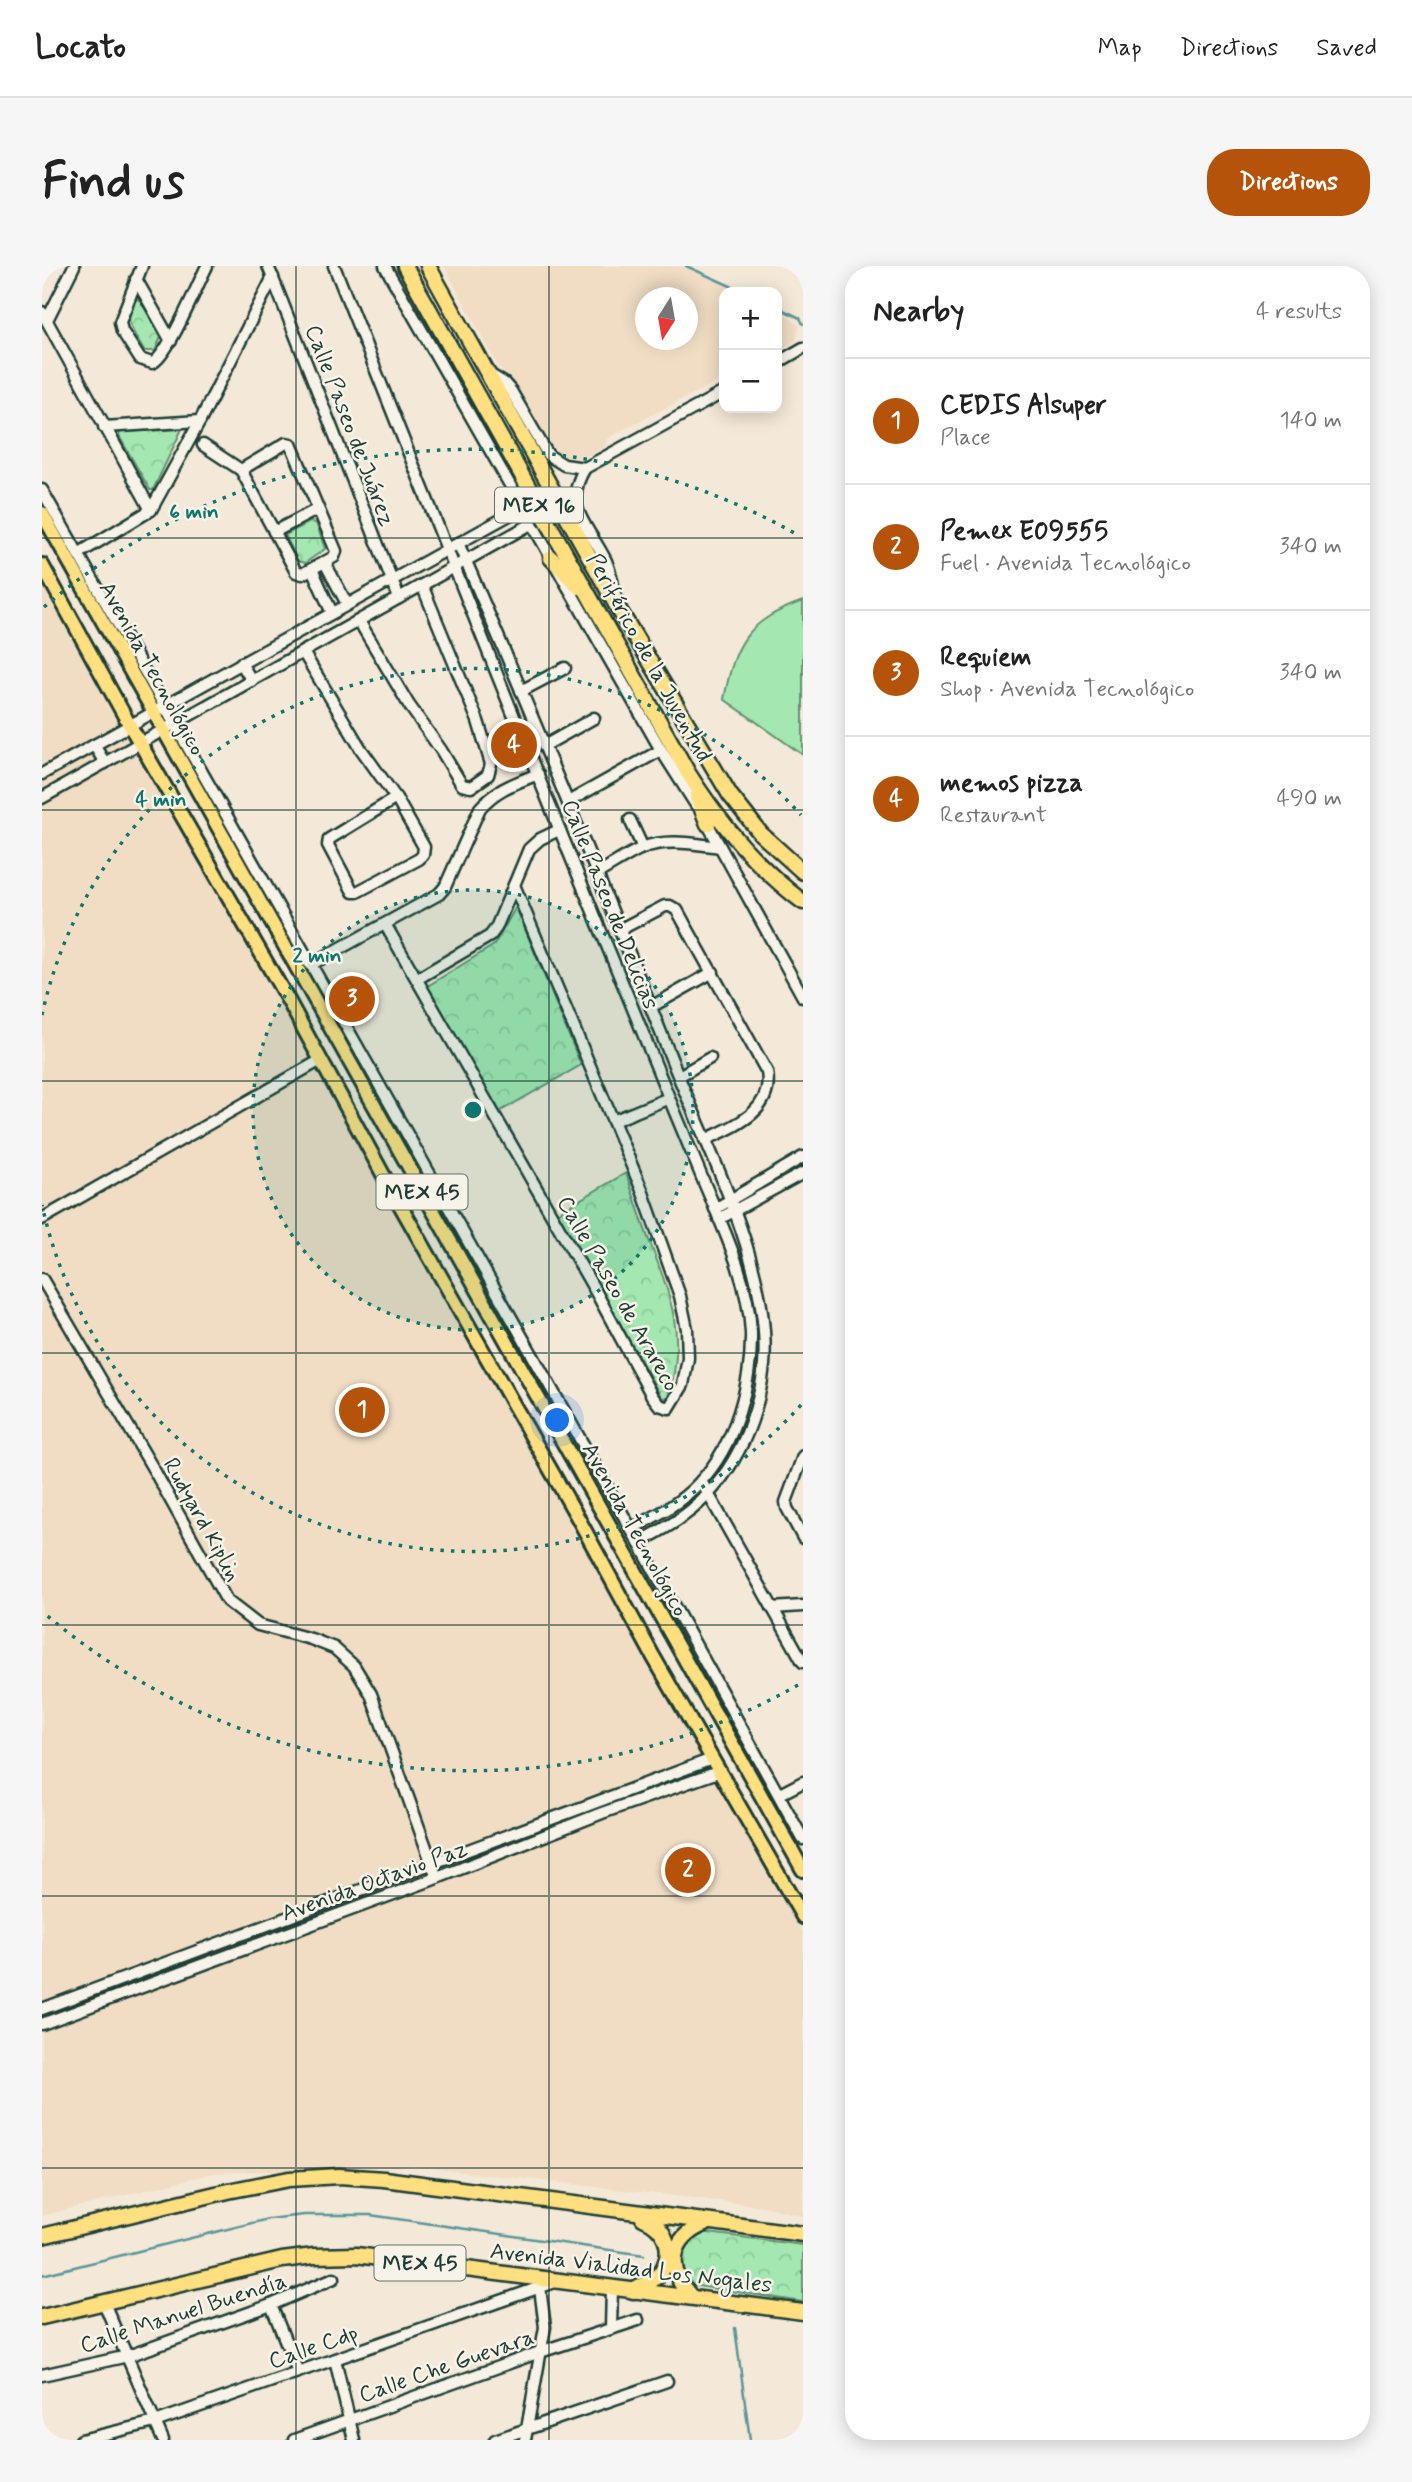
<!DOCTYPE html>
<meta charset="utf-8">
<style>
:root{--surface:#fff;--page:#f6f6f6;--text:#222;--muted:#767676;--line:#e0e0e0;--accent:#b45309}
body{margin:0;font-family:Mynerve,sans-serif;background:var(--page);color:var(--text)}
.controls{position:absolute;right:21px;top:21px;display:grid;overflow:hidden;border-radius:14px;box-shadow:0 4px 18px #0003}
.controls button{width:63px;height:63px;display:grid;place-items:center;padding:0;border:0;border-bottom:2px solid var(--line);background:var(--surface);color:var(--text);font:35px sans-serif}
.compass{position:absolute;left:593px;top:21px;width:63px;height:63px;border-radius:50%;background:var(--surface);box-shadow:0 4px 18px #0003;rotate:191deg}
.you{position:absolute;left:516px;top:1155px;width:24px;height:24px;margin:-18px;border:5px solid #fff;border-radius:50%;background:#1a73e8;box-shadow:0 0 0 10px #1a73e833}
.badge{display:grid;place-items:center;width:46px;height:46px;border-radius:50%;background:var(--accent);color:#fff;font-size:23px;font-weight:700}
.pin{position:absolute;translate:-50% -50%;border:4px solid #fff;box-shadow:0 2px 7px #0006}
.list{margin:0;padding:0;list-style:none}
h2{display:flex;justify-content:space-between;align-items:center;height:91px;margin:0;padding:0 28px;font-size:30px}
h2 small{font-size:23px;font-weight:400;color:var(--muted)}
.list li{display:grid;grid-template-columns:46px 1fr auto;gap:21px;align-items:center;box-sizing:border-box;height:126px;padding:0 28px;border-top:2px solid var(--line)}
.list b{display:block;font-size:26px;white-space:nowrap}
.list p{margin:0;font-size:23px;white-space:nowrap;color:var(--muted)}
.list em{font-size:23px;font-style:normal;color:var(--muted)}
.map{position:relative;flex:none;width:761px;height:2174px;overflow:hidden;border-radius:28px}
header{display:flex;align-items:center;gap:42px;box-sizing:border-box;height:98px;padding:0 35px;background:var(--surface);border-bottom:2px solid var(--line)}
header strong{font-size:33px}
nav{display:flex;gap:38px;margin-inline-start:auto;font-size:24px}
.intro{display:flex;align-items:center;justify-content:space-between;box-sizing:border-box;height:168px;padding:0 42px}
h1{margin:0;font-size:49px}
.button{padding:18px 32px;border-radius:28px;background:var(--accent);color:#fff;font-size:24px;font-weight:700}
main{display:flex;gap:42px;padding:0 42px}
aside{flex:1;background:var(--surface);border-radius:28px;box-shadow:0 4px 18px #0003}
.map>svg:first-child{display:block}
.built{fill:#f0ddc4;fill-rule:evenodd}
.grass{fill:#a4e7b1;stroke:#629272;stroke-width:2}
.park{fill:url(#park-crowns);stroke:#629272;stroke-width:2}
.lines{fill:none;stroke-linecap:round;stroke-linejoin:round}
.stream{stroke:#5a9699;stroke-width:2.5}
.minor-casing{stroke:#1f3d34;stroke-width:15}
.major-casing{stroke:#1f3d34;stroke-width:18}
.highway-casing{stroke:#1f3d34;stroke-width:19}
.minor{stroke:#f7f3e8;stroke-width:10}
.major{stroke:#ffdf80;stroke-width:12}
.highway{stroke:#ffdf80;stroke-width:14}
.grid{fill:none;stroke:#1f3d34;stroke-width:2;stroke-opacity:0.55}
.ring{fill:none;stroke:#0f766e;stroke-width:3.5;stroke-dasharray:3.5 7}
.labels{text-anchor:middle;stroke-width:5;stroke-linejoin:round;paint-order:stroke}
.shield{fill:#f7f3e8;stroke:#60746a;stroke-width:2}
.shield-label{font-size:21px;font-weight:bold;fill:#1f3d34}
.street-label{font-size:23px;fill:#1f3d34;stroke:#f7f3e8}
.centre{fill:#0f766e;stroke:#f7f3e8;stroke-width:3.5}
.ring-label{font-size:21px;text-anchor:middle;font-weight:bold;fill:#0f766e;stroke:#f7f3e8;stroke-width:5;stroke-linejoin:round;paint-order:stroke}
</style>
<header>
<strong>Locato</strong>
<nav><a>Map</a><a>Directions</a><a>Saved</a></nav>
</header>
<div class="intro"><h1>Find us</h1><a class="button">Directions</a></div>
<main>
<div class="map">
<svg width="761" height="2174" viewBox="0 0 761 2174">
<defs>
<pattern id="park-crowns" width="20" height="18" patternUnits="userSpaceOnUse" patternTransform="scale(1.75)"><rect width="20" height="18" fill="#a4e7b1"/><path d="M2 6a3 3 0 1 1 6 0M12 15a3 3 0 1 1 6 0" fill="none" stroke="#8dc799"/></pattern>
</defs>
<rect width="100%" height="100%" fill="#f4e9d8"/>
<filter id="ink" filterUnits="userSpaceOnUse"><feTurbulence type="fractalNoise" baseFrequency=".0143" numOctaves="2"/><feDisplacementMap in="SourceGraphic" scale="14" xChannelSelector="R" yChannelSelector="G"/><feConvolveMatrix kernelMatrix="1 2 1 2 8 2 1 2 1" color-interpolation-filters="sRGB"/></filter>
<g filter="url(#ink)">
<g class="built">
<path d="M402 0H639L700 26H682V112L580 164 565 173 564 180 554 186 540 192 524 191 515 186 508 177 472 117 457 101ZM604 32H646V74H604Z"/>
<polygon points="735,41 757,60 754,75 735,85"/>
<polygon points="0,306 761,1667 761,1950 721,1940 369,1900 172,1907 0,1950"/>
</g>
<path class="grass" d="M761 335V489L682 433C693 376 705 355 761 335Z"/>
<g class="park">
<path d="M93 33 98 34 119 71 113 85H102C91 65 80 55 93 33Z"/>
<polygon points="140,163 111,224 108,224 77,170 78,166"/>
<polygon points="268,256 274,257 283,283 263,297 256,295 243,269"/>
<polygon points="474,641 539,799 457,846 384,721 452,679"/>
<path d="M584 907C591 928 598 949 605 969 627 1025 646 1070 626 1131L620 1132 515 947Z"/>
<polygon points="658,1966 761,1979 761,2036 649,2019 639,2010 639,1980"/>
</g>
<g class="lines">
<g class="stream">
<polyline points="644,0 702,26"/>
<polyline points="735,41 758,52 761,58"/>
<polyline points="0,2009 226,1953 262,1949 328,1949 602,1989"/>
<polyline points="693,2062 708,2174"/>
</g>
<g class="minor-casing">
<g id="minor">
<path d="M100 0 78 56 80 65 98 93 110 97C126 91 155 19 165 0"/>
<polyline points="226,0 357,332"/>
<path d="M292 0C390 244 486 490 587 733 611 793 636 854 661 914 681 962 707 1015 709 1067 710 1117 693 1179 658 1216 639 1237 614 1250 589 1263"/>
<polyline points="343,0 619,484 654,539"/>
<polyline points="94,13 129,75"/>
<polyline points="0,46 109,244"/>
<polyline points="5,54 32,0"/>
<polyline points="735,97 761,82"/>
<polyline points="447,108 462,117 469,125 506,189 522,199 543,202"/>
<polyline points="62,161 158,155"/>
<polyline points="161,179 199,204 254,306 260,308 292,291 294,285 249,178 244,177 199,204"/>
<polyline points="0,224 597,1277 761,1573"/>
<polyline points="232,266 276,243"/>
<path d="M416 277C491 449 562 623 631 797 666 885 730 1003 722 1099 716 1158 689 1216 640 1251 627 1261 611 1268 597 1277"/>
<polyline points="36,288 109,244 158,155 231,11"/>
<polyline points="283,297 305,338"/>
<polyline points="270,303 290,347"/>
<path d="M574 332C571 319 569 307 564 295 547 260 519 241 543 202L682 126"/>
<polyline points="317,355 367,439 399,484 420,519 429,521 446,509 449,498 436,455 380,319"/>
<polyline points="261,386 319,483 354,532 382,581 381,589 377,593 315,626 311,626 286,579 287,573 354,532"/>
<polyline points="199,397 210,415"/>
<polyline points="479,425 523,402"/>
<polyline points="52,479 63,497"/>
<polyline points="502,480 552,452"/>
<polyline points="0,508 480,242"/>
<polyline points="0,532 489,258"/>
<polyline points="526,536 619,484"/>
<polyline points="588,554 601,582"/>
<polyline points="664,555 761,731"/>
<path d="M556 607C570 599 585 589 600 582 624 572 653 578 678 581"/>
<polyline points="343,658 555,1028 610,1130 617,1139 627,1142 641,1119 646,1092 645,1063 638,1030 600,924 472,619"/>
<path d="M577 664 623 640H628L635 644 725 806C732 846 692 860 663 874"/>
<path d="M268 699 397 628 403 621 438 542C454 523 474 517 496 508"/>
<polyline points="375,713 448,670 454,662 487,583 498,573 517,564"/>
<polyline points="609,741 671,706"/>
<polyline points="637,810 668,792"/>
<polyline points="571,855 627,832"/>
<polyline points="673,943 761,891"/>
<polyline points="0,953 277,795"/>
<polyline points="677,953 761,907"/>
<polyline points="0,1013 113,1206 185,1335 216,1359 269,1373 292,1382 312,1400 329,1428 395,1612"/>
<polyline points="761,1190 744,1236 745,1242 761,1272"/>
<polyline points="659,1215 761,1396"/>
<polyline points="730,1342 761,1340"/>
<polyline points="738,1528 761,1516"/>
<polyline points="0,1743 670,1493"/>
<polyline points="0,1758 395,1612 560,1547 676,1506"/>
<polyline points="62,2037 121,2174"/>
<polyline points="229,2039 256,2106"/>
<polyline points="569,2062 570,2022"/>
<polyline points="293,2093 312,2174"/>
<polyline points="0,2109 86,2090 229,2039 292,2012"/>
<polyline points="39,2174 113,2156 513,2016"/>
<polyline points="252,2174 498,2086 596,2054"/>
<polyline points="453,2174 625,2115"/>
<polyline points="483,2174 503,2061 498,2022"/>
</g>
</g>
<g class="major-casing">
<g id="major">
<polyline points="0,247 761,1604"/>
<polyline points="0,299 87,458 246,734 349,923 536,1252 611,1390 761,1651"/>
</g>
</g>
<g class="highway-casing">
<g id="highway">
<path d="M363 0 646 507C677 556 714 601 761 636"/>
<polyline points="386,0 576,342 688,529 719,568 761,606"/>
<polyline points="509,292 537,321"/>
<polyline points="655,531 666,558"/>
<polyline points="0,1970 186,1925 247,1913 297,1910 342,1913 761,1968"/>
<path d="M591 2025C600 2019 613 2015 619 2006 633 1984 624 1961 601 1952"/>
<path d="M649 2031C623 2002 628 1971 665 1957"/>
<polyline points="0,2051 240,1994 272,1990 314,1989 761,2046"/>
</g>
</g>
<use href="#minor" class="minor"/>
<use href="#major" class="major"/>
<use href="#highway" class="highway"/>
</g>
</g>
<path class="grid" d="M254 0V2174M507 0V2174M0 272H761M0 544H761M0 815H761M0 1087H761M0 1359H761M0 1630H761M0 1902H761"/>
<circle cx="431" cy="844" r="220" fill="#0f766e" fill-opacity=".12"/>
<g class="ring">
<circle cx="431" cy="844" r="220"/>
<path d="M759 1139A441 441 0 0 1 0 939M0 749A441 441 0 0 1 759 549"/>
<path d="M756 1419A661 661 0 0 1 2 1347M2 341A661 661 0 0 1 756 269"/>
</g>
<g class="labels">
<g class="shield">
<rect x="453" y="221.5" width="88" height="35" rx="5"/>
<rect x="334.5" y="908.5" width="91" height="35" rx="5"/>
<rect x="332.5" y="1979.5" width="91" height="35" rx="5"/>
</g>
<g class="shield-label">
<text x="497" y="246">MEX 16</text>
<text x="380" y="933">MEX 45</text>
<text x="378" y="2004">MEX 45</text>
</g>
<g class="street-label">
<text transform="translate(309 159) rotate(69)" y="8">Calle Paseo de Juárez</text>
<text transform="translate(608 391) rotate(61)" y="8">Periférico de la Juventud</text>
<text transform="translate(111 402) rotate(61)" y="8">Avenida Tecnológico</text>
<text transform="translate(569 638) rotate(68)" y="8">Calle Paseo de Delicias</text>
<text transform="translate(577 1027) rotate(60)" y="8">Calle Paseo de Arareco</text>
<text transform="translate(161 1253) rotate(61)" y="8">Rudyard Kiplin</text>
<text transform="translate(594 1263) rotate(61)" y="8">Avenida Tecnológico</text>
<text transform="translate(332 1614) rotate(-20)" y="8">Avenida Octavio Paz</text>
<text transform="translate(589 2001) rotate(7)" y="8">Avenida Vialidad Los Nogales</text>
<text transform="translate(141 2046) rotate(-18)" y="8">Calle Manuel Buendía</text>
<text transform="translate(271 2080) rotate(-19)" y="8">Calle Cdp</text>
<text transform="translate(404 2099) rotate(-19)" y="8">Calle Che Guevara</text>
</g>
</g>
<circle cx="431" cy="844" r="10" class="centre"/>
<g class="ring-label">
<text x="152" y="252">6 min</text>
<text x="119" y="540">4 min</text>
<text x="275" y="696">2 min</text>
</g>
</svg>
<div class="controls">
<button>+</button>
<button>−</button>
</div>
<svg class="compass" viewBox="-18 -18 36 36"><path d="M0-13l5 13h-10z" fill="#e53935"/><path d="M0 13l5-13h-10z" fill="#767676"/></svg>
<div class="you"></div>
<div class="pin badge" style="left:320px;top:1144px">1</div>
<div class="pin badge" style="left:646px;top:1604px">2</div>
<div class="pin badge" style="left:310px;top:733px">3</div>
<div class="pin badge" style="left:472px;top:479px">4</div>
</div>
<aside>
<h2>Nearby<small>4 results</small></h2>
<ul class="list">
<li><span class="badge">1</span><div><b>CEDIS Alsuper</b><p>Place</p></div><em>140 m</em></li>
<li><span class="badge">2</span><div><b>Pemex E09555</b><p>Fuel · Avenida Tecnológico</p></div><em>340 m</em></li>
<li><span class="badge">3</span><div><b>Requiem</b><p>Shop · Avenida Tecnológico</p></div><em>340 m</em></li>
<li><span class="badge">4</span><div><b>memos pizza</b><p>Restaurant</p></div><em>490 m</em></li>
</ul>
</aside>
</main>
